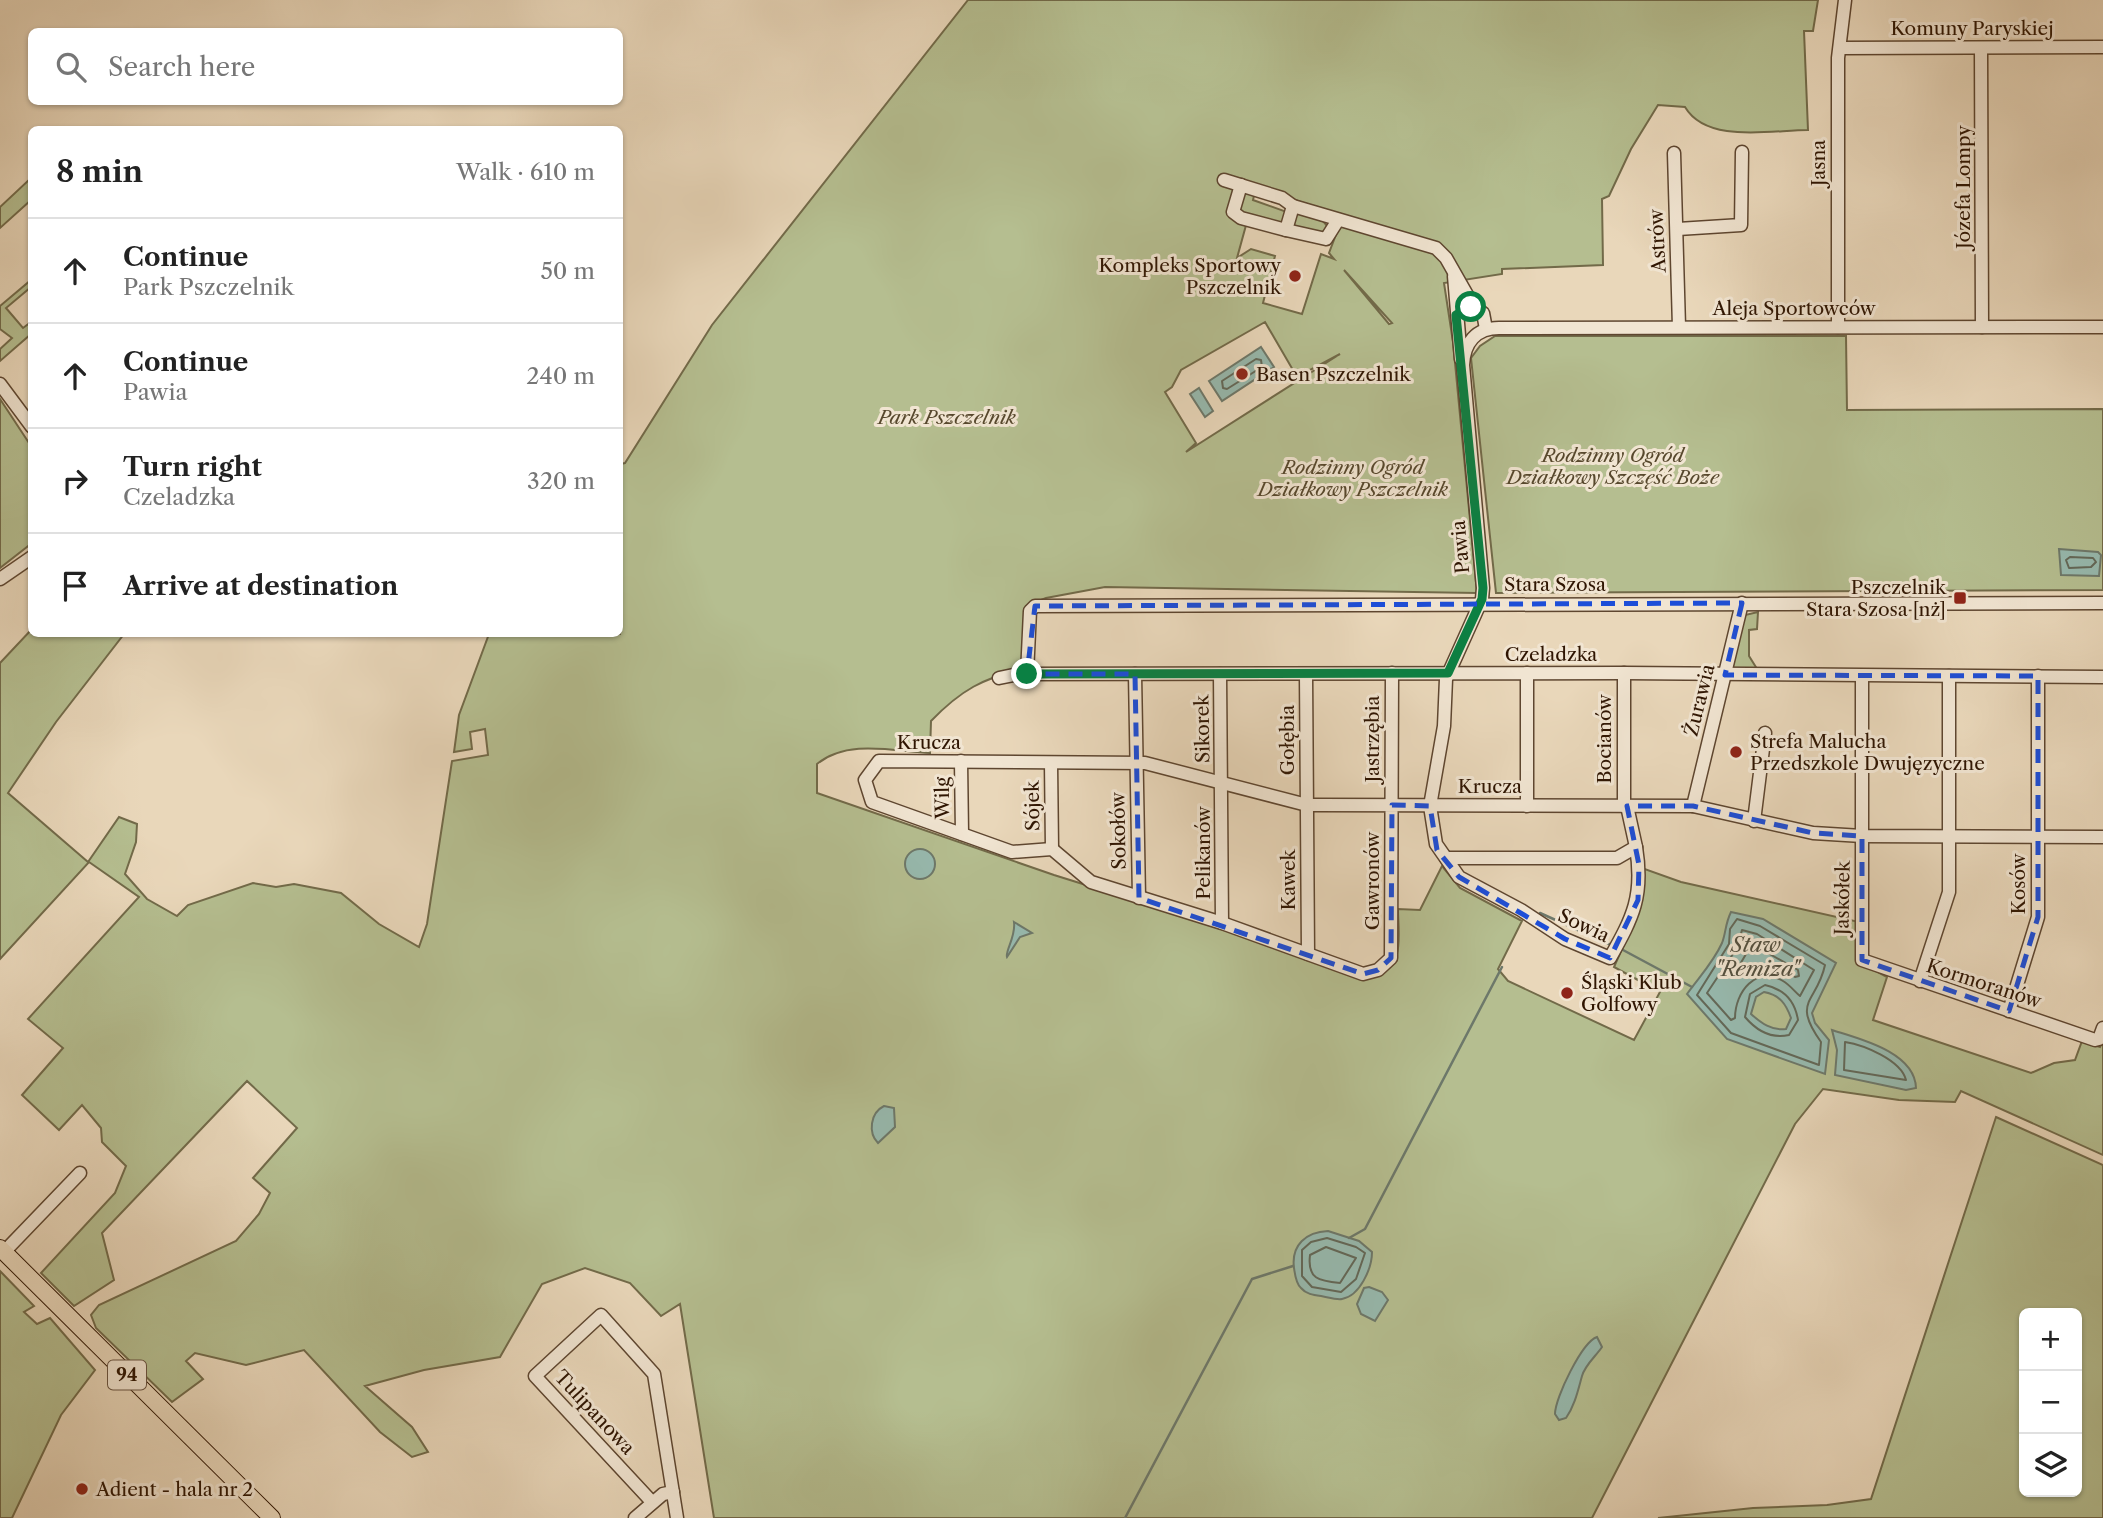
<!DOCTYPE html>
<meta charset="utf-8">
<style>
:root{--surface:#fff;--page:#f2f2f2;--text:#222;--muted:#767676;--line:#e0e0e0}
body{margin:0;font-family:"Libre Caslon Text",serif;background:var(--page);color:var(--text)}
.controls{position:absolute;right:21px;bottom:21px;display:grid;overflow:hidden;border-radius:10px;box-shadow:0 2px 5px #0004}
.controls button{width:63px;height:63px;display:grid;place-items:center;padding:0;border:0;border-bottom:2px solid var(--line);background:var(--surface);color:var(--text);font:35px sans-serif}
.stop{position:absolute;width:21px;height:21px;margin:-16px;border:5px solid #0b8043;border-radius:50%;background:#fff}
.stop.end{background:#0b8043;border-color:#fff;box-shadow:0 2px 7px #0008}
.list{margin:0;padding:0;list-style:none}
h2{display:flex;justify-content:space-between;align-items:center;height:91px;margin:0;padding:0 28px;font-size:30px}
h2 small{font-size:23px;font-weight:400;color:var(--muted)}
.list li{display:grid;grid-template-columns:46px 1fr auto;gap:21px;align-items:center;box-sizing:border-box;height:105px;padding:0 28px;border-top:2px solid var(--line)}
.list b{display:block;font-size:26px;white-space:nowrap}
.list p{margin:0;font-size:23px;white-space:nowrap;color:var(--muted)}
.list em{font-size:23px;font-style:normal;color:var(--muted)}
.icon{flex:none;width:38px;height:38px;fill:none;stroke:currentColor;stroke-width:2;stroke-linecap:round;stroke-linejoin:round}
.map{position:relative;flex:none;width:2103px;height:1518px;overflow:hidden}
.search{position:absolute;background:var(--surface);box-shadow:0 2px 5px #0004;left:28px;top:28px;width:595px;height:77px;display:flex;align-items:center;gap:18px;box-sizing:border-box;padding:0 24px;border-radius:10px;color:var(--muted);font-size:26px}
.panel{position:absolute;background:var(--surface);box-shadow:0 2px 5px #0004;left:28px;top:126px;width:595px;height:511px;border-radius:10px}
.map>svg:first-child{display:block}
.green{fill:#b5be90;stroke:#726a49;stroke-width:2;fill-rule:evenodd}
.water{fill:#97baaf;stroke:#6d786a;stroke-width:2;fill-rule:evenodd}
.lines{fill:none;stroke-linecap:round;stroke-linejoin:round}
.shore{stroke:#636858;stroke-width:2}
.stream{stroke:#6d786a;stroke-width:2.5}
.minor-casing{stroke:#5e4630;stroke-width:15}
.major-casing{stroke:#2f1502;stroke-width:18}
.minor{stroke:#f1e5d2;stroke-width:12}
.major{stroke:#e9d7ba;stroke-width:16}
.route{stroke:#0b8043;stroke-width:9}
.marked{fill:none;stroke:#1d4ed8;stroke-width:5;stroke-dasharray:14 9;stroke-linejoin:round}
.poi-dot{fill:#8f2418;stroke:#f1e5d2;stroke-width:2.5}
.labels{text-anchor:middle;stroke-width:6;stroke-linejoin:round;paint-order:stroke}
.shield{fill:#f1e5d2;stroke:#695340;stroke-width:2}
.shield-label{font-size:18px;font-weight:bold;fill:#2f1502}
.street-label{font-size:19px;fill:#2f1502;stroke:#f1e5d2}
.poi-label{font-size:19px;fill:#2f1502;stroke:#f1e5d2;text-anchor:start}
.park-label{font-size:19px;font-style:italic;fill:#57482d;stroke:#f1e5d2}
.water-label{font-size:21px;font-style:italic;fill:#534f3f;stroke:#f1e5d2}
</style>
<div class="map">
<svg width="2103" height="1518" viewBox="0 0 2103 1518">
<rect width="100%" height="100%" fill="#e9d7ba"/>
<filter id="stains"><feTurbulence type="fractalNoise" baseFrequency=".00286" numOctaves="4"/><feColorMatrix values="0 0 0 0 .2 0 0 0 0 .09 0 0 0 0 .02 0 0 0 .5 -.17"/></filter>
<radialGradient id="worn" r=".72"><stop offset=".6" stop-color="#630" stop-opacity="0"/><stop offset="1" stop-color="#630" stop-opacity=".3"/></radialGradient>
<g class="green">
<path d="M968 0H1818L1813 31H1804L1808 130C1771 130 1707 144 1685 107L1658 105 1631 149 1609 196 1602 199 1603 265 1502 269V274L1444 283 1453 342 1477 593 1105 587 1046 598 1026 606 1024 669C983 678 961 690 931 721L930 753C893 751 847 739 817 764V793L1054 875 1374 975C1406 967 1398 935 1398 909L1420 910 1442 866 1460 888 1522 921 1498 969 1508 981 1634 1040 1660 992 1614 967 1631 929 1642 868 1681 882 1859 922V962L1887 977 1873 1020 2031 1073 2054 1063 2075 1060 2082 1041 2100 1047 2103 1040V1155L1961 1091 1955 1102 1899 1100 1823 1089 1795 1124 1592 1518H714L680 1304 661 1316 630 1283 585 1268 542 1284 500 1357 424 1370 365 1386 412 1427 428 1452 412 1457 380 1432 304 1350 246 1365 195 1353 186 1361 203 1379 172 1402 96 1328 91 1315 99 1305 236 1241 259 1214 270 1193 253 1178 297 1128 247 1081 102 1233 114 1280 74 1306 41 1273 115 1193 126 1166 102 1142 101 1128 82 1105 59 1130 22 1095 63 1048 28 1019 139 897 89 862 0 959V663L31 630 32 634H124L56 722 8 793 88 862 119 817 137 824 136 842 125 874 147 899 177 916 188 905 253 883 276 887 294 884 341 893 379 924 419 947 427 924 452 761 488 755 485 729 470 732 472 749 454 752 459 715 489 634H620V464L625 463 712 325ZM1256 187 1343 216 1329 253 1334 259 1321 254 1302 314 1263 303 1275 256 1251 249 1237 258 1248 218 1283 225 1287 212 1253 200ZM1344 270 1392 323 1389 324ZM1265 322 1297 377 1340 354 1186 452 1196 443 1165 392 1172 387 1181 370Z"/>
<polygon points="31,178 31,200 0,228 0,207"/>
<polygon points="1297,213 1323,221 1328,227 1326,233 1292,229"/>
<polygon points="31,280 31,287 6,308 23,328 31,322 31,334 0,361 0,349 12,338 0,329 0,306"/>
<polygon points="1495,336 1846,336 1847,410 2103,409 2103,590 1496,593 1471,358 1480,346"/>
<polygon points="0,399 31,446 32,543 0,568"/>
<polygon points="1758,612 1757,629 1749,630 1749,656 1759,672 1730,668 1745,615"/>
<path d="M1996 1117 2103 1165V1518H1658L1753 1508 1827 1505 1871 1499ZM2024 1313H2077V1492H2024Z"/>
<polygon points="0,1271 34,1306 24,1312 37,1324 50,1318 95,1370 61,1415 12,1518 0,1518"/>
</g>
<g class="water">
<polygon points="1261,347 1274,367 1222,401 1209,381"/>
<polygon points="1199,388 1213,411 1205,417 1190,394"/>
<polygon points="2059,549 2098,552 2101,555 2099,576 2061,575"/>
<circle cx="920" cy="864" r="15"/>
<path d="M1731 912 1763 919 1836 963 1812 1013 1815 1023 1829 1040 1825 1074 1727 1039 1687 994C1699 977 1713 963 1722 943 1726 933 1725 924 1731 912ZM1764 992C1780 995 1786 1004 1791 1018L1786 1029C1772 1031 1761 1023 1751 1014L1756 997Z"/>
<path d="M1014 922 1032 933 1020 937 1007 957C1005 951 1016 937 1014 922Z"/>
<path d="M1832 1030C1860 1039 1915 1052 1916 1088L1906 1090 1835 1075 1837 1050Z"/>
<path d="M884 1106 894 1108 895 1127 878 1143C868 1133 870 1113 884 1106Z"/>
<path d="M1328 1231 1359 1241 1372 1252C1372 1268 1360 1296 1342 1299 1336 1300 1327 1297 1321 1296 1313 1295 1306 1294 1301 1288 1296 1284 1295 1275 1294 1268 1291 1245 1306 1232 1328 1231Z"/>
<polygon points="1369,1287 1382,1292 1388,1300 1375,1321 1361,1314 1357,1304 1364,1288"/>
<path d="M1597 1337 1602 1347C1596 1356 1585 1365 1582 1376 1578 1390 1575 1405 1566 1418L1559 1420 1555 1414C1555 1398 1582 1342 1597 1337Z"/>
</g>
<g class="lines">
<g class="shore">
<polygon points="1256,359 1261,360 1262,367 1227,389 1223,388 1222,381"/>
<polygon points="2070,557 2093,558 2096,562 2091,567 2069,568 2066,560"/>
<path d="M1737 919 1760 926 1825 965C1817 1003 1791 1000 1821 1042L1819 1065 1731 1033 1697 995 1729 944 1730 929Z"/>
<path d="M1742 930 1757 934 1814 970 1800 996C1795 992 1790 985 1783 981 1756 965 1735 992 1735 1018L1731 1020 1707 993 1737 948Z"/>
<path d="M1752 944 1798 970 1799 976 1795 977C1770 958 1761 971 1737 975L1736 971Z"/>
<path d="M1765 985C1784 989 1795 1001 1798 1020L1789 1035C1771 1039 1756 1030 1745 1017L1750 994Z"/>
<path d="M1845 1042C1864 1045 1901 1060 1906 1080L1844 1070Z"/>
<polygon points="1327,1238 1356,1247 1365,1253 1356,1279 1341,1292 1312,1287 1302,1276 1302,1250 1311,1242"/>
<path d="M1326 1247 1356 1258 1340 1283C1319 1281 1307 1279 1310 1255Z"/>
</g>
<g class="stream">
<polyline points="1540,913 1609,944"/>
<polyline points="1623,950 1692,987"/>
<polyline points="1349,1238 1365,1229 1502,967"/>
<polyline points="1125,1518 1252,1279 1293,1266"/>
</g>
<g class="minor-casing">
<g id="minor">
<polyline points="1841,48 2103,47"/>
<polyline points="1981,48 1982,327"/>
<polyline points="1674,153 1679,327"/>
<polyline points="1224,180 1282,198 1293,206 1436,248 1446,258 1475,309 1483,313 1486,329"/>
<polyline points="1241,185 1233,212 1241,218 1286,230"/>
<polyline points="1293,206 1286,230 1326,239 1338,220"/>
<polyline points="1678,229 1741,225 1742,152"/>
<polyline points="1454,276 1461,359"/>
<polyline points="1838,327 1838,58 1845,0"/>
<polyline points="0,384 32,427"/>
<polyline points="0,579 32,557"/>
<polyline points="1392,673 1391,958 1378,970 1363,974 1222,923 1091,882 1052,849 1012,852 872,802 865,780 879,761 1145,763 1307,805 1317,805 1693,806 1813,833 1862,836 2103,837"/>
<polyline points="1527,673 1527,806"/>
<polyline points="1027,674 1030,611 1035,606 2103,603"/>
<polyline points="1135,674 1139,898"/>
<polyline points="1220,674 1222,923"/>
<polyline points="1306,674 1308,954"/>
<polyline points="1862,676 1862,960 2095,1040 2099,1039 2103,1028"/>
<polyline points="999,678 1018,674 1624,673 2103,677"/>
<polyline points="961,761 962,834"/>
<polyline points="1051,763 1052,849"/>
<polyline points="1624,806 1624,673"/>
<polyline points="1693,806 1742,603"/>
<polyline points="1754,821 1765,733"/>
<path d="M1636 847C1644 896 1633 917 1610 958L1565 939 1521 910 1459 877 1436 844 1430 806 1444 726 1446 679 1482 599 1483 588 1463 365C1464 343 1476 328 1499 328L2103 327"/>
<polyline points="1446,858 1617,858 1636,847 1627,806"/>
<polyline points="1920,981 1949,892 1949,676"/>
<polyline points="2009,1011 2038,917 2038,676"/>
<polyline points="4,1252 80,1173"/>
<polyline points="652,1502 535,1376 601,1315 654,1374 677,1518"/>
<polyline points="635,1518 663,1494 673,1492"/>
</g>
</g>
<g class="major-casing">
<polyline id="major" points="0,1248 272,1518"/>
</g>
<use href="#minor" class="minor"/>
<use href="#major" class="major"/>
</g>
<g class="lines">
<polyline class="route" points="1027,674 1448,673 1482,599 1483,588 1456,315 1471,307"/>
</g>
<path class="marked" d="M1742 603 1725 675 2038 676V917L2009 1011 1862 960V836L1813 833 1693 806H1627L1639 865 1638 900 1610 958 1565 939 1459 877 1437 850 1430 806 1392 805 1391 958 1378 970 1363 974 1139 898 1135 674H1027L1035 606Z"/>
<g class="poi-dot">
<circle cx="1295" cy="276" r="7"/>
<circle cx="1242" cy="374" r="7"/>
<rect x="1953" y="591" width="14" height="14" rx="3.5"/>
<circle cx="1736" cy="752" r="7"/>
<circle cx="1567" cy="993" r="7"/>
<circle cx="82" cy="1489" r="7"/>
</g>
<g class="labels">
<rect class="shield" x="108" y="1360.5" width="38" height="29" rx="5"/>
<g class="shield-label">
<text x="127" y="1381">94</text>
</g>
<g class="street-label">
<text x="1972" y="35">Komuny Paryskiej</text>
<text transform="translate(1818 163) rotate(-90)" y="7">Jasna</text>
<text transform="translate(1963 187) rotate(-90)" y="7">Józefa Lompy</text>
<text transform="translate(1657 241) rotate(-93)" y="7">Astrów</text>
<text x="1794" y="315">Aleja Sportowców</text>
<text transform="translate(1460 547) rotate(-95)" y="7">Pawia</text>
<text x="1555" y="591">Stara Szosa</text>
<text x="1551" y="661">Czeladzka</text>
<text transform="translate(1699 700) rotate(-76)" y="7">Żurawia</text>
<text transform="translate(1202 729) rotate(-91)" y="7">Sikorek</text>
<text transform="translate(1372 739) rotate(-90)" y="7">Jastrzębia</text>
<text transform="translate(1604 739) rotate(-90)" y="7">Bocianów</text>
<text transform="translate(1287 740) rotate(-90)" y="7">Gołębia</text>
<text x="929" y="749">Krucza</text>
<text x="1490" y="793">Krucza</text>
<text transform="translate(942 798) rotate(-91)" y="7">Wilg</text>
<text transform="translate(1032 806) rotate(-91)" y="7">Sójek</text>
<text transform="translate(1118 831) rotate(-91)" y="7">Sokołów</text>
<text transform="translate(1203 853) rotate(-90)" y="7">Pelikanów</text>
<text transform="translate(1288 880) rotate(-90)" y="7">Kawek</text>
<text transform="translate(1372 881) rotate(-90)" y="7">Gawronów</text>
<text transform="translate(2018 884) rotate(-90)" y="7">Kosów</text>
<text transform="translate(1842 898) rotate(-89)" y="7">Jaskółek</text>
<text transform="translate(1584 925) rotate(25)" y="7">Sowia</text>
<text transform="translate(1984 983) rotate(18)" y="7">Kormoranów</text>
<text transform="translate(595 1412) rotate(47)" y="7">Tulipanowa</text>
</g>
<g class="poi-label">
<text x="1281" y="272" text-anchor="end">Kompleks Sportowy<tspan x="1281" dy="22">Pszczelnik</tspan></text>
<text x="1256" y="381">Basen Pszczelnik</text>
<text x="1946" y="594" text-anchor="end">Pszczelnik<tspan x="1946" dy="22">Stara Szosa [nż]</tspan></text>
<text x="1750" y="748">Strefa Malucha<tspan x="1750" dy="22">Przedszkole Dwujęzyczne</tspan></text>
<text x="1581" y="989">Śląski Klub<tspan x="1581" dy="22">Golfowy</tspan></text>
<text x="96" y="1496">Adient - hala nr 2</text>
</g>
<g class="park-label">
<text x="947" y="424">Park Pszczelnik</text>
<text x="1613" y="462">Rodzinny Ogród<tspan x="1613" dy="22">Działkowy Szczęść Boże</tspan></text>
<text x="1353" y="474">Rodzinny Ogród<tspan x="1353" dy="22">Działkowy Pszczelnik</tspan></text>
</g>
<g class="water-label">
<text x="1756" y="952">Staw<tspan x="1756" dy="24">"Remiza"</tspan></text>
</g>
</g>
<rect width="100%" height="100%" filter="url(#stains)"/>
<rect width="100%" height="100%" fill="url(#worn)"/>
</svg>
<div class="controls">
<button>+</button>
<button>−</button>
<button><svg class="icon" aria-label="layers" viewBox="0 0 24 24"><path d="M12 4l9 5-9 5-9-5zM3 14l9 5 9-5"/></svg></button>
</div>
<div class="stop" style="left:1471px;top:307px"></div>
<div class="stop end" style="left:1027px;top:674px"></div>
<div class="search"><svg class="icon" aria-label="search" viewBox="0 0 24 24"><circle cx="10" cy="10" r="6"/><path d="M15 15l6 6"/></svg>Search here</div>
<section class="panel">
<h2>8 min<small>Walk · 610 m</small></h2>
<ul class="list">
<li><svg class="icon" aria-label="ahead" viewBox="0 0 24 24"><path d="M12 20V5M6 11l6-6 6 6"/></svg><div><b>Continue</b><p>Park Pszczelnik</p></div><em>50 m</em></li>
<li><svg class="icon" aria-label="ahead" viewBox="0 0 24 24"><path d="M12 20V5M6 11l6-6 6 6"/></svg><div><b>Continue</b><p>Pawia</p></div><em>240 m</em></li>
<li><svg class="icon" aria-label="right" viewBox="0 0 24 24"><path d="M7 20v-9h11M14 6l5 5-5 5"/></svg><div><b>Turn right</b><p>Czeladzka</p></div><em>320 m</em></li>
<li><svg class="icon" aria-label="arrive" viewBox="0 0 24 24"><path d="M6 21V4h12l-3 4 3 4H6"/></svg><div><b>Arrive at destination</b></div></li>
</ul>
</section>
</div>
